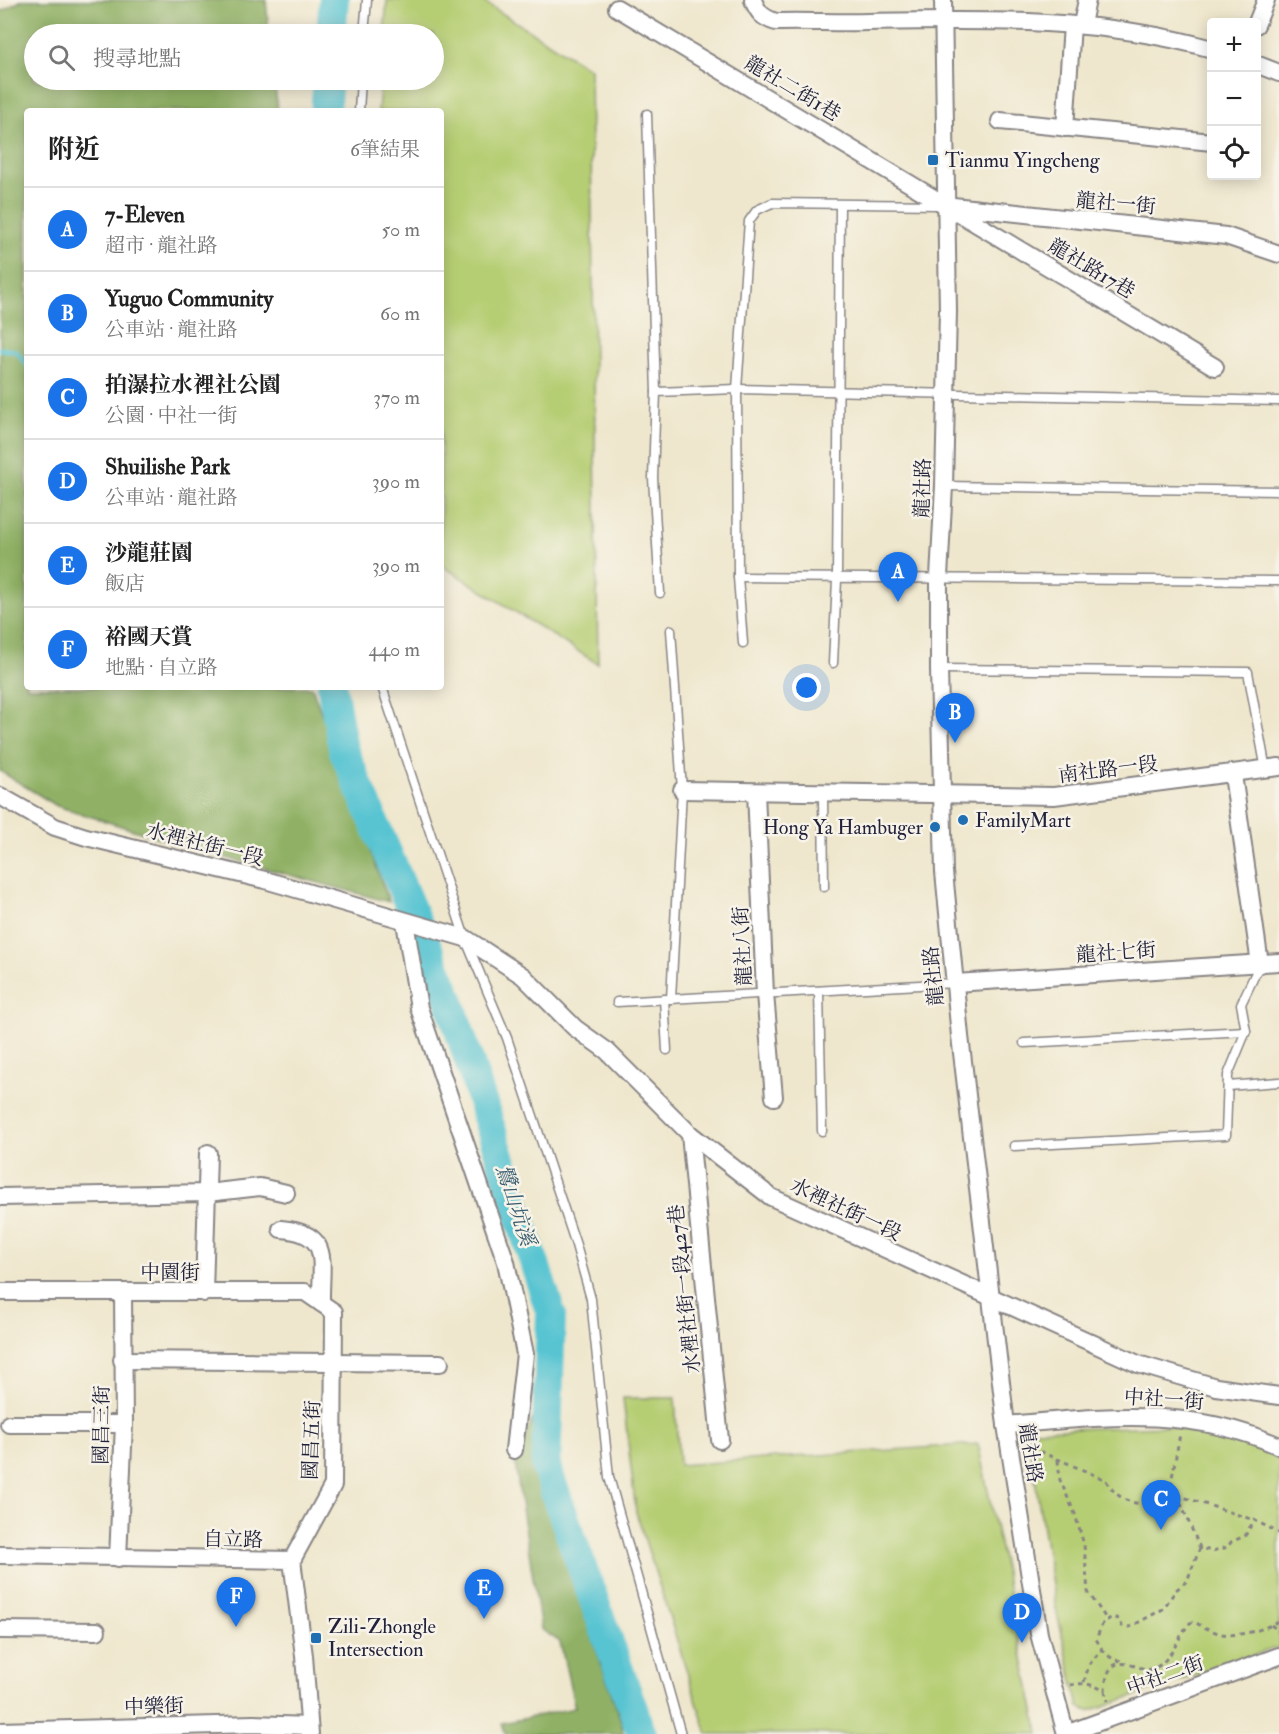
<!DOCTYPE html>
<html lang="zh-TW">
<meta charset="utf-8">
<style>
:root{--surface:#fff;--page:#f6f6f6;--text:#222;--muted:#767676;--line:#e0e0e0;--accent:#1a73e8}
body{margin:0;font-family:"IM FELL Double Pica","Noto Serif TC",serif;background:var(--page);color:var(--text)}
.controls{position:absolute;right:18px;top:18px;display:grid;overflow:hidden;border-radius:6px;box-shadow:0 3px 15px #0003}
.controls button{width:54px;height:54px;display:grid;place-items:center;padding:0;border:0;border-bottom:2px solid var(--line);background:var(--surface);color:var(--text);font:30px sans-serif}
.you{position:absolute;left:807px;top:688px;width:21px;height:21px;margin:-15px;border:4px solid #fff;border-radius:50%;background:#1a73e8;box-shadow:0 0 0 9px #1a73e833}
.badge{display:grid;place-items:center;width:39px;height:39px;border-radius:50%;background:var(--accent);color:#fff;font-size:20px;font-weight:700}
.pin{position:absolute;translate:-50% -50px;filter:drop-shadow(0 2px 3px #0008)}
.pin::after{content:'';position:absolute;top:32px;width:21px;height:18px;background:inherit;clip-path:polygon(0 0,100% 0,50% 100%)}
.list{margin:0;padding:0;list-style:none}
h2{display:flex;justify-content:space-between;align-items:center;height:78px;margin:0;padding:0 24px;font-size:26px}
h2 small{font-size:20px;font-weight:400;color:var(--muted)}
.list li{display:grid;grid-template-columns:39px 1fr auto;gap:18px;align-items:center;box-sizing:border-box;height:84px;padding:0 24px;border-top:2px solid var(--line)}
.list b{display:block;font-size:22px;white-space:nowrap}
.list p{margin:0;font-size:20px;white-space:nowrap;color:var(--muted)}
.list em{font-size:20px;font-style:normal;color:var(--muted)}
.icon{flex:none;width:33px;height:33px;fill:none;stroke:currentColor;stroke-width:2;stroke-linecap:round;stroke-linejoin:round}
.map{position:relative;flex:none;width:1279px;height:1734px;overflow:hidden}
.search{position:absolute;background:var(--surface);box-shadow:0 3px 15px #0003;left:24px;top:24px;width:420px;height:66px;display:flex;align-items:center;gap:15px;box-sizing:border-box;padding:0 21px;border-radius:33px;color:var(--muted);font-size:22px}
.panel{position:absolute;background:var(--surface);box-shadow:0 3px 15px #0003;left:24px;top:108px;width:420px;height:582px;border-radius:6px}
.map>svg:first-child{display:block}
.green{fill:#b6ce73;stroke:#6c7857;stroke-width:1.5}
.forest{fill:#90b165;stroke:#596a50;stroke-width:1.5}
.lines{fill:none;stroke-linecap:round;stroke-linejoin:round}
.stream{stroke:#58c4d2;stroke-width:5}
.river{stroke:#58c4d2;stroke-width:30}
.lane-casing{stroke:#888484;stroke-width:11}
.street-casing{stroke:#888484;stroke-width:20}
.path{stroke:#888484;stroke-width:3;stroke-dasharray:4.5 4.5;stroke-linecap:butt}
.lane{stroke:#fff;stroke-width:8}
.street{stroke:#fff;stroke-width:16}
.poi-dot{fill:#1f6fb2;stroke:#f7f3e8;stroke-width:2}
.labels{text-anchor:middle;stroke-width:5;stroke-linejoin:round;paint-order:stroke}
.street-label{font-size:20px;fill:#22223b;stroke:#f7f3e8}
.poi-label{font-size:20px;fill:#22223b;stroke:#f7f3e8;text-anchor:start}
.water-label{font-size:21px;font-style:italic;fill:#355b70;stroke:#f7f3e8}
</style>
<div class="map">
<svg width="1279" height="1734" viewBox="0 0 1279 1734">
<rect width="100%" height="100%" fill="#f7f3e8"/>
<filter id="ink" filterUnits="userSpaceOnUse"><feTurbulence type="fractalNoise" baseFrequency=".0167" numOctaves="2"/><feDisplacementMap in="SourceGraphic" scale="12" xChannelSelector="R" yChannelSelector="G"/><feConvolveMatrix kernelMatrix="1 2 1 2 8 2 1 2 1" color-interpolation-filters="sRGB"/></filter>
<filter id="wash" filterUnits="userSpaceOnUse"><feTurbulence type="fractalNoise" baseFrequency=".008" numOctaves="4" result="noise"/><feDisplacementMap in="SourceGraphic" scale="24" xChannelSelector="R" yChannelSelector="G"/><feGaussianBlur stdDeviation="1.35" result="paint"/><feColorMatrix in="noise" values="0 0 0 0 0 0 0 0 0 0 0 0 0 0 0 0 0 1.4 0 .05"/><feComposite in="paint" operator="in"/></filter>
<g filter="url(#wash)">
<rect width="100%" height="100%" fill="#efe7cd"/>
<g class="green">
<polygon points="387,0 481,0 590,69 598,664 441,565 441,111 378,111 381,80 434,80 434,34 384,34"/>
<polygon points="623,1398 675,1398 679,1465 978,1444 1039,1734 707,1734 636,1512"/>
<polygon points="1168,1426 1275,1448 1279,1451 1279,1647 1089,1711 1079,1707 1056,1609 1029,1442 1032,1430"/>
</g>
<g class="forest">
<polygon points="22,0 266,0 269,34 34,34 34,80 274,80 278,111 27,111 27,687 312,687 389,902 194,849 57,806 0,771 0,12"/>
<polygon points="533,1418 535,1473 622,1724 623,1734 505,1734 502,1723 575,1708 560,1642 541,1629 515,1463"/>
</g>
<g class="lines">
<polyline class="stream" points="0,349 16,351 27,365"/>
<g class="river">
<polyline points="331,34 334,0"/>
<polyline points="325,111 328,80"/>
<polyline points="332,687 343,749 448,996 551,1314 546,1467 642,1734"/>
</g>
</g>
</g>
<g filter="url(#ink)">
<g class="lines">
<g class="lane-casing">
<g id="lane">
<polyline points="364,34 367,0"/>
<polyline points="359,111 361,80"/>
<polyline points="647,114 656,392 653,478 660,593"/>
<polyline points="656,392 737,389 1279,401"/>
<polyline points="944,486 1279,491"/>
<polyline points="738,577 1279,581"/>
<polyline points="671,630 682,790 671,999"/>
<polyline points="743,643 738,577 737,389 749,221 757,210 772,203 940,205"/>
<polyline points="833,663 837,580 840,205"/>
<polyline points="939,669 1248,672 1266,770"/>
<polyline points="382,687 465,938 507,1038 576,1245 591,1299 609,1477 681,1734"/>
<polyline points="823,794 824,887"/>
<polyline points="819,991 822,1131"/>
<polyline points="664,999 667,1050"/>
<polyline points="617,1002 955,983"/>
<polyline points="1024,1043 1246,1031"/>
<polyline points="1228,1086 1279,1082"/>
<polyline points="1014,1146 1226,1135 1228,1075 1246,1031 1241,1004 1260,964"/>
</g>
</g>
<g class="street-casing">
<g id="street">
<path d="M753 0C758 13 763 18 776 22 807 21 837 23 868 22 983 20 1100 17 1212 49"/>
<polyline points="943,0 948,311 944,486 939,577 939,669 944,872 960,1036 1006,1425 1039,1634 1066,1734"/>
<polyline points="617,8 1215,367"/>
<polyline points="1082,24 1087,0"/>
<polyline points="1256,25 1266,0"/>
<polyline points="1256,64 1279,73"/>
<polyline points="1000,121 1212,142"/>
<polyline points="1065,128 1072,25"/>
<polyline points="953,206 1226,236 1279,254"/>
<polyline points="1233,775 1260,964"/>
<polyline points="682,790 1054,796 1279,767"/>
<polyline points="756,792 765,994 774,1097"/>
<polyline points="0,796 55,827 86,837 265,880 465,938 523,976 575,1028 607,1051 690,1134 771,1197 1138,1364 1216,1387 1279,1396"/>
<polyline points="405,922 419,1008 506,1262 525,1354 514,1450"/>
<polyline points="955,983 1279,962"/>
<polyline points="690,1134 720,1440"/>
<polyline points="0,1197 207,1193 260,1187 286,1193"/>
<path d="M281 1229C333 1233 320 1262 321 1303"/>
<polyline points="0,1292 305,1292 334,1312 333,1485 292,1560"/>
<polyline points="204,1293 208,1153"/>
<polyline points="122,1360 440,1363"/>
<polyline points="9,1424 124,1424"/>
<path d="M1006 1425C1102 1417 1187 1405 1279 1446"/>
<polyline points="0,1555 292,1560 304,1656 310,1734"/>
<polyline points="118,1558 124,1424 123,1293"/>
<polyline points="0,1630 97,1631"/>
<polyline points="0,1731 253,1724 309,1726"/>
<polyline points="1066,1734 1279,1656"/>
</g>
</g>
<g class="path">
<path d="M1025 1442 1037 1450 1106 1480C1113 1495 1132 1508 1150 1502 1161 1499 1165 1493 1177 1495L1200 1548"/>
<polyline points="1058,1460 1060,1480 1075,1514 1084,1545 1088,1592 1107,1620"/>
<polyline points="1169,1494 1180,1434"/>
<polyline points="1177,1495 1254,1520"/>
<polyline points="1271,1625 1279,1631"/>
<polyline points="1102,1649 1110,1657 1123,1662"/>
<polyline points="1084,1682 1089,1665 1102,1649 1096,1639 1103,1623 1112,1617 1119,1619 1122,1626 1130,1627 1163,1609 1176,1590 1187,1581 1200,1548 1212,1551 1228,1547 1231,1542 1245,1536 1254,1520 1279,1533"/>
<path d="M1070 1685C1084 1682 1092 1684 1105 1691L1108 1701"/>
<path d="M1105 1691C1107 1641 1141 1676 1155 1668 1173 1658 1177 1638 1190 1623L1194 1622C1203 1626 1212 1632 1222 1634 1238 1637 1266 1630 1279 1620"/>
</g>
<use href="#lane" class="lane"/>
<use href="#street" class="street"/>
</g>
</g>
<g class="poi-dot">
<rect x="927" y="154" width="12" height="12" rx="3"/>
<circle cx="963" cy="820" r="6"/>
<circle cx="935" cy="827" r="6"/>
<rect x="310" y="1632" width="12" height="12" rx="3"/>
</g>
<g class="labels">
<g class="street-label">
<text transform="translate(793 88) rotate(31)" y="7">龍社二街1巷</text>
<text transform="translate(1116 203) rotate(5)" y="7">龍社一街</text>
<text transform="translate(1092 268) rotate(31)" y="7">龍社路17巷</text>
<text transform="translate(922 488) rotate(-88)" y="7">龍社路</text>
<text transform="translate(1108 769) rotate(-7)" y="7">南社路一段</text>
<text transform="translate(205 844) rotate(14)" y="7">水裡社街一段</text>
<text transform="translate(742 946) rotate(-93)" y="7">龍社八街</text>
<text transform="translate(1116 952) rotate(-4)" y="7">龍社七街</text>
<text transform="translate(933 976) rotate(-96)" y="7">龍社路</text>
<text transform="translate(846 1209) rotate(25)" y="7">水裡社街一段</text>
<text x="170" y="1279">中園街</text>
<text transform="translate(684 1289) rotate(-96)" y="7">水裡社街一段427巷</text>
<text transform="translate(1164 1399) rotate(4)" y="7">中社一街</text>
<text transform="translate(101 1425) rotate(-89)" y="7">國昌三街</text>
<text transform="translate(311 1440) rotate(-88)" y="7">國昌五街</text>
<text transform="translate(1031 1453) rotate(81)" y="7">龍社路</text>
<text transform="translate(233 1539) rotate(1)" y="7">自立路</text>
<text transform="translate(1165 1675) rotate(-20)" y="7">中社二街</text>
<text transform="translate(154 1706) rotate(-2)" y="7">中樂街</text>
</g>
<g class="poi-label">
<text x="945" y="167">Tianmu Yingcheng</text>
<text x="975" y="827">FamilyMart</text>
<text x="923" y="834" text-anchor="end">Hong Ya Hambuger</text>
<text x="328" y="1633">Zili-Zhongle<tspan x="328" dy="23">Intersection</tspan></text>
</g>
<g class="water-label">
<text transform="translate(516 1205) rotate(72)" y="7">鷺山坑溪</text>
</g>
</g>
</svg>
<div class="controls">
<button>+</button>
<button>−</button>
<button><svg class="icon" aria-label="locate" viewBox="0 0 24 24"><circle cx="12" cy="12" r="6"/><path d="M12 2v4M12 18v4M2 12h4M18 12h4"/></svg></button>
</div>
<div class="you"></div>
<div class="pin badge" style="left:898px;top:602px">A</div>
<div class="pin badge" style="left:955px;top:743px">B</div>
<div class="pin badge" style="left:1161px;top:1530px">C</div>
<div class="pin badge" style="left:1022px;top:1643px">D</div>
<div class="pin badge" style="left:484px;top:1619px">E</div>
<div class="pin badge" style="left:236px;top:1627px">F</div>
<div class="search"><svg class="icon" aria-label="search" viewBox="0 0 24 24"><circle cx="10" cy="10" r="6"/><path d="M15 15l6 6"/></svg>搜尋地點</div>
<section class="panel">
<h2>附近<small>6筆結果</small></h2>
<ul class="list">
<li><span class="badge">A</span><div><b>7-Eleven</b><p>超市 · 龍社路</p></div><em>50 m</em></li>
<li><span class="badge">B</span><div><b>Yuguo Community</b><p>公車站 · 龍社路</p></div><em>60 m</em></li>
<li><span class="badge">C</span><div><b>拍瀑拉水裡社公園</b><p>公園 · 中社一街</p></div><em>370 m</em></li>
<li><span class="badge">D</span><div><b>Shuilishe Park</b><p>公車站 · 龍社路</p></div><em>390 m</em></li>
<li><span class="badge">E</span><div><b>沙龍莊園</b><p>飯店</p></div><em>390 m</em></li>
<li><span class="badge">F</span><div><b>裕國天賞</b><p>地點 · 自立路</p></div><em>440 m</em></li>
</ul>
</section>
</div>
